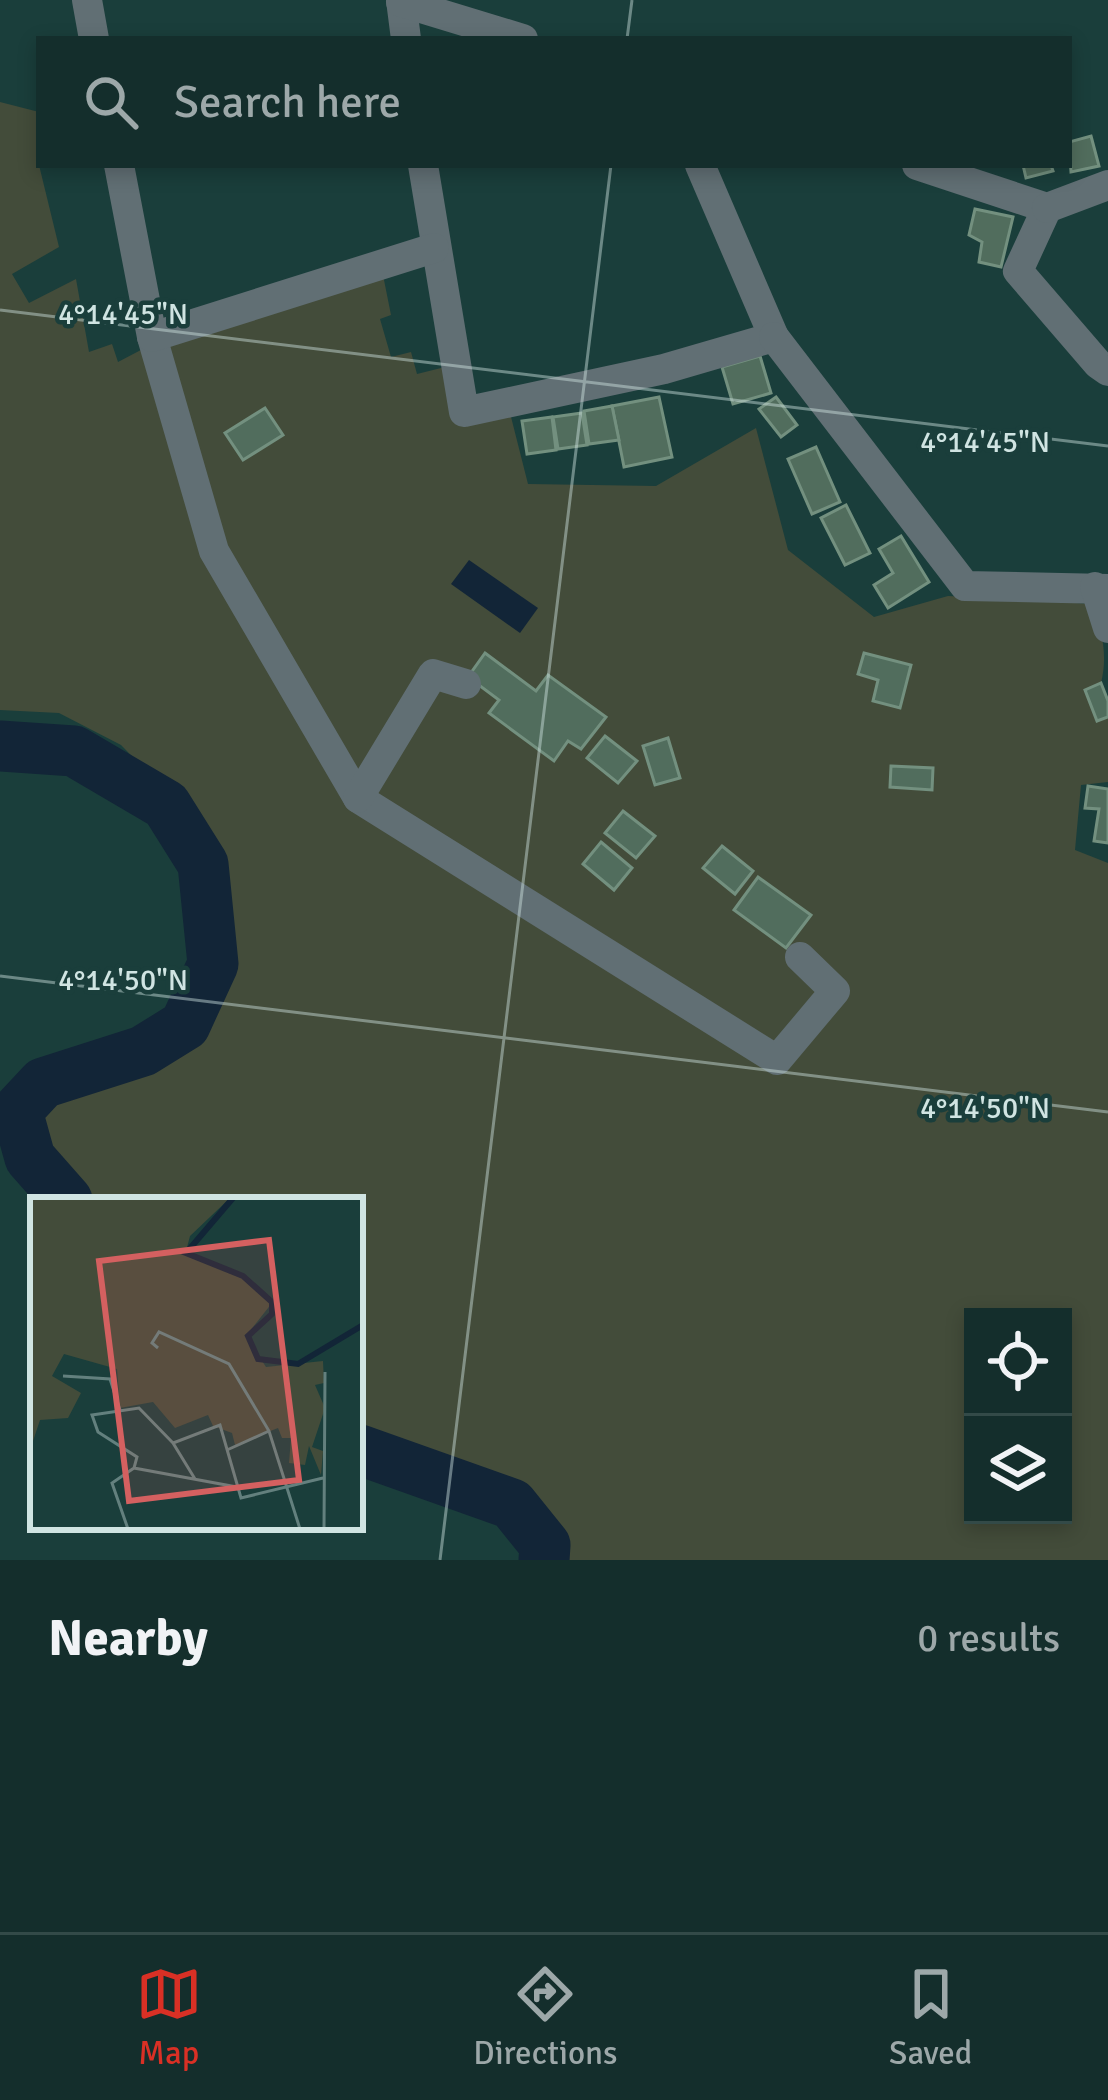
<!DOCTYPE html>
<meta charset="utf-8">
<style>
:root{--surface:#142e2c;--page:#1d3634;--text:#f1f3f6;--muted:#9da8a9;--line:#334a48;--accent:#d93025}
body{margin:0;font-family:Signika,sans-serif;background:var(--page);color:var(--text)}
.controls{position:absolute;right:36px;bottom:36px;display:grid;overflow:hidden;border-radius:0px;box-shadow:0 6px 18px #0003}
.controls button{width:108px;height:108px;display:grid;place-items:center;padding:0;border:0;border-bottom:3px solid var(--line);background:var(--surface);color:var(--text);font:60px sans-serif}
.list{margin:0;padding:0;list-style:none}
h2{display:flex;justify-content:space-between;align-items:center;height:156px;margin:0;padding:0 48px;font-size:51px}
h2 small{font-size:39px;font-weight:400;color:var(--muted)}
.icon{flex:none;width:66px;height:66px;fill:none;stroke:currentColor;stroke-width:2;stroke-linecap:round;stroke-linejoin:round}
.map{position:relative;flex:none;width:1108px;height:1560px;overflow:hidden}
.search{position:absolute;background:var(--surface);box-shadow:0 6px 18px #0003;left:36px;right:36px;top:36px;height:132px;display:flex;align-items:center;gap:30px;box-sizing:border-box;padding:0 42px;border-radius:0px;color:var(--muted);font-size:45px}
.sheet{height:372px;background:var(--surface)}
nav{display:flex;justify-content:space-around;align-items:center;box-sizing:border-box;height:168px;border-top:3px solid var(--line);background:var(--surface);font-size:33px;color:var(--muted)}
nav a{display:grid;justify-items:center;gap:6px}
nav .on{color:var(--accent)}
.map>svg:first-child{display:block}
.green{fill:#434c3a;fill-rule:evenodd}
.water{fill:#122537}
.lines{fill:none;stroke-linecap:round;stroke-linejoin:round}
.river{stroke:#122537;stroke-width:51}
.building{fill:#516d5d;stroke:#73907f;stroke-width:3}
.minor{stroke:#616f74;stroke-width:30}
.ticks{fill:none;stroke:#d0e4e2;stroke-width:3;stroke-opacity:0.45}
.inset-river{fill:none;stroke:#122537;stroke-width:6}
.inset-road{fill:none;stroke:#63807e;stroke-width:3}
.view{fill:#d46060;fill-opacity:0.15;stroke:#d46060;stroke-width:6}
.inset-edge{fill:none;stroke:#d0e4e2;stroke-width:6}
.ticks-label{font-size:30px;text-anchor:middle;fill:#d0e4e2;stroke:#1a3e3b;stroke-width:9;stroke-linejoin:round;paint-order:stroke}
</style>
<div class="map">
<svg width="1108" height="1560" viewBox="0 0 1108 1560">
<rect width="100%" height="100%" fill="#1a3e3b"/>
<path class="green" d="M0 102 39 112V165L59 247 12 274 29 303 76 279 89 352 112 344 118 362 158 341 383 275 391 315 380 319 391 357 411 352 417 374 449 366 460 417 509 409 528 484 656 486 756 428 788 550 874 617 948 596 1093 604C1102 632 1108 655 1101 683L1085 690 1108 717V782L1081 785 1075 850 1108 863V1560H555L554 1529 516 1490 360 1435V1200H75L34 1155 28 1114 49 1090 148 1055 191 1026 223 964 213 864 172 797 121 745 59 713 0 710ZM973 1317H1063V1515H973Z"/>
<polygon class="water" points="469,560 538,608 520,633 451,584"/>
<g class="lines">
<g class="river">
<polyline points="0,746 74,751 166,805 203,864 213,964 185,1025 143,1051 43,1083 17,1111 30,1158 67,1200"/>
<polyline points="360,1450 512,1504 545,1545 544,1560"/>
</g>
</g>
<g class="building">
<polygon points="1091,136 1099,166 1071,172 1069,142"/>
<polygon points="1023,165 1051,165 1053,171 1026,178"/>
<polygon points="975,209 1013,217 1001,267 979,262 982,242 969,235"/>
<polygon points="760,356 771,393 733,404 722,367"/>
<polygon points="659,397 672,457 624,467 612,406"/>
<polygon points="776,397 797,425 781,437 759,409"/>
<polygon points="612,406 619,440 589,444 584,411"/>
<polygon points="265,408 283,435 243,460 225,433"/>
<polygon points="582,413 587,445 558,449 553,417"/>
<polygon points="552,417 556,450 527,454 522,421"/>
<polygon points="816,447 840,502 812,514 788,459"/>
<polygon points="846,505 870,553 845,565 821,518"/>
<polygon points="901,536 929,582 888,608 874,585 893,573 879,549"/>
<polygon points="485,653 536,691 548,675 606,717 581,749 568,741 554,761 489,713 499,700 468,677"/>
<polygon points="864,653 911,665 900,708 873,701 878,680 858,674"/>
<polygon points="1101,683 1108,701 1108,717 1097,721 1085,690"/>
<polygon points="605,736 637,761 618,783 587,758"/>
<polygon points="668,738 680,778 655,785 643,746"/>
<polygon points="891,766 933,768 932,790 890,787"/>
<polygon points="1088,786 1108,789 1108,843 1094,841 1099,809 1085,808"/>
<polygon points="623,811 655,836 636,858 605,833"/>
<polygon points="601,842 632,868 614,890 583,864"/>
<polygon points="722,846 753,871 735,894 703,868"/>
<polygon points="758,877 811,915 786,948 734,910"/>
</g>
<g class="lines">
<g class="minor">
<polyline points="87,0 94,39"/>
<polyline points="401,0 406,39"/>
<polyline points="401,2 523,39"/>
<polyline points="119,165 152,337 214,551 358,798 777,1060 835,991 800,957"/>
<polyline points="423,165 464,412 664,369 774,337 700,165"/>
<polyline points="917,165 1047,208 1018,271 1098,364 1108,371"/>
<polyline points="1047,208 1108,185"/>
<polyline points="152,337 434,248"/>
<polyline points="774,337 965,586 1108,589"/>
<polyline points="1095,587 1108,628"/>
<polyline points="358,798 433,674 466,684"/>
</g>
</g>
<path class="ticks" d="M627 39 632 0M0 310 1108 446M0 976 1108 1112M440 1560 611 165"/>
<g transform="translate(30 1197)">
<rect width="333" height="333" fill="#1a3e3b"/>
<path d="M0 1H200L160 39 155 58 212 80 242 106 216 139 236 170 293 164 294 186 285 188 295 211 282 250 293 254 291 278 279 249 275 268 259 266 261 241H252L248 231 205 248 202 236 183 229 178 218 145 231 123 205 90 211 87 172 34 157 22 179 51 196 38 221 10 223 0 253Z" fill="#434c3a"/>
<path class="inset-river" d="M203 1 156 56 213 79 242 105V117L218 139 228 162 268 167 333 128"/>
<path class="inset-road" d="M128 151 122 146 129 135 199 167 239 234 270 332M33 179 80 182 90 213M143 246 109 211 62 218 68 235 107 260 104 271 207 290M197 253 239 234M165 282 143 246 190 228 211 301 293 281M98 332 82 286 104 271M294 332 295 175"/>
<path class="view" d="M239 43 269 283 99 304 69 64Z"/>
<rect width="333" height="333" class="inset-edge"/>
</g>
<g class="ticks-label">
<text x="123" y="324">4°14'45"N</text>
<text x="985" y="452">4°14'45"N</text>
<text x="123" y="990">4°14'50"N</text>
<text x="985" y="1118">4°14'50"N</text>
</g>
</svg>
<div class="controls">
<button><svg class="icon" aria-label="locate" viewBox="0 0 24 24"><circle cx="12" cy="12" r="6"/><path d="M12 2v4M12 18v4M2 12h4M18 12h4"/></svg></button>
<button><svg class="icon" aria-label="layers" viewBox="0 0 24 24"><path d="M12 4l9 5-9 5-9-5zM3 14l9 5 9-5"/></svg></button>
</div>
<div class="search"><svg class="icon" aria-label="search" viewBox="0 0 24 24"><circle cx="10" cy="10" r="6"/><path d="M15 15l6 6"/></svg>Search here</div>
</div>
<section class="sheet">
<h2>Nearby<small>0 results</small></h2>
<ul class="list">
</ul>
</section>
<nav>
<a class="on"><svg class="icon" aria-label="map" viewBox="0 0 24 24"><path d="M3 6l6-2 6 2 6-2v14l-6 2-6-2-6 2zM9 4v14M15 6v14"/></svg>Map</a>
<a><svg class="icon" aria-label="directions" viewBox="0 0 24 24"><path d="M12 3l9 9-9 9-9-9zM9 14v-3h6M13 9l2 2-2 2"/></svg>Directions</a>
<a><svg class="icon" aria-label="saved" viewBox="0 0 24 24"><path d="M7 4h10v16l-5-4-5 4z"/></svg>Saved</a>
</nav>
